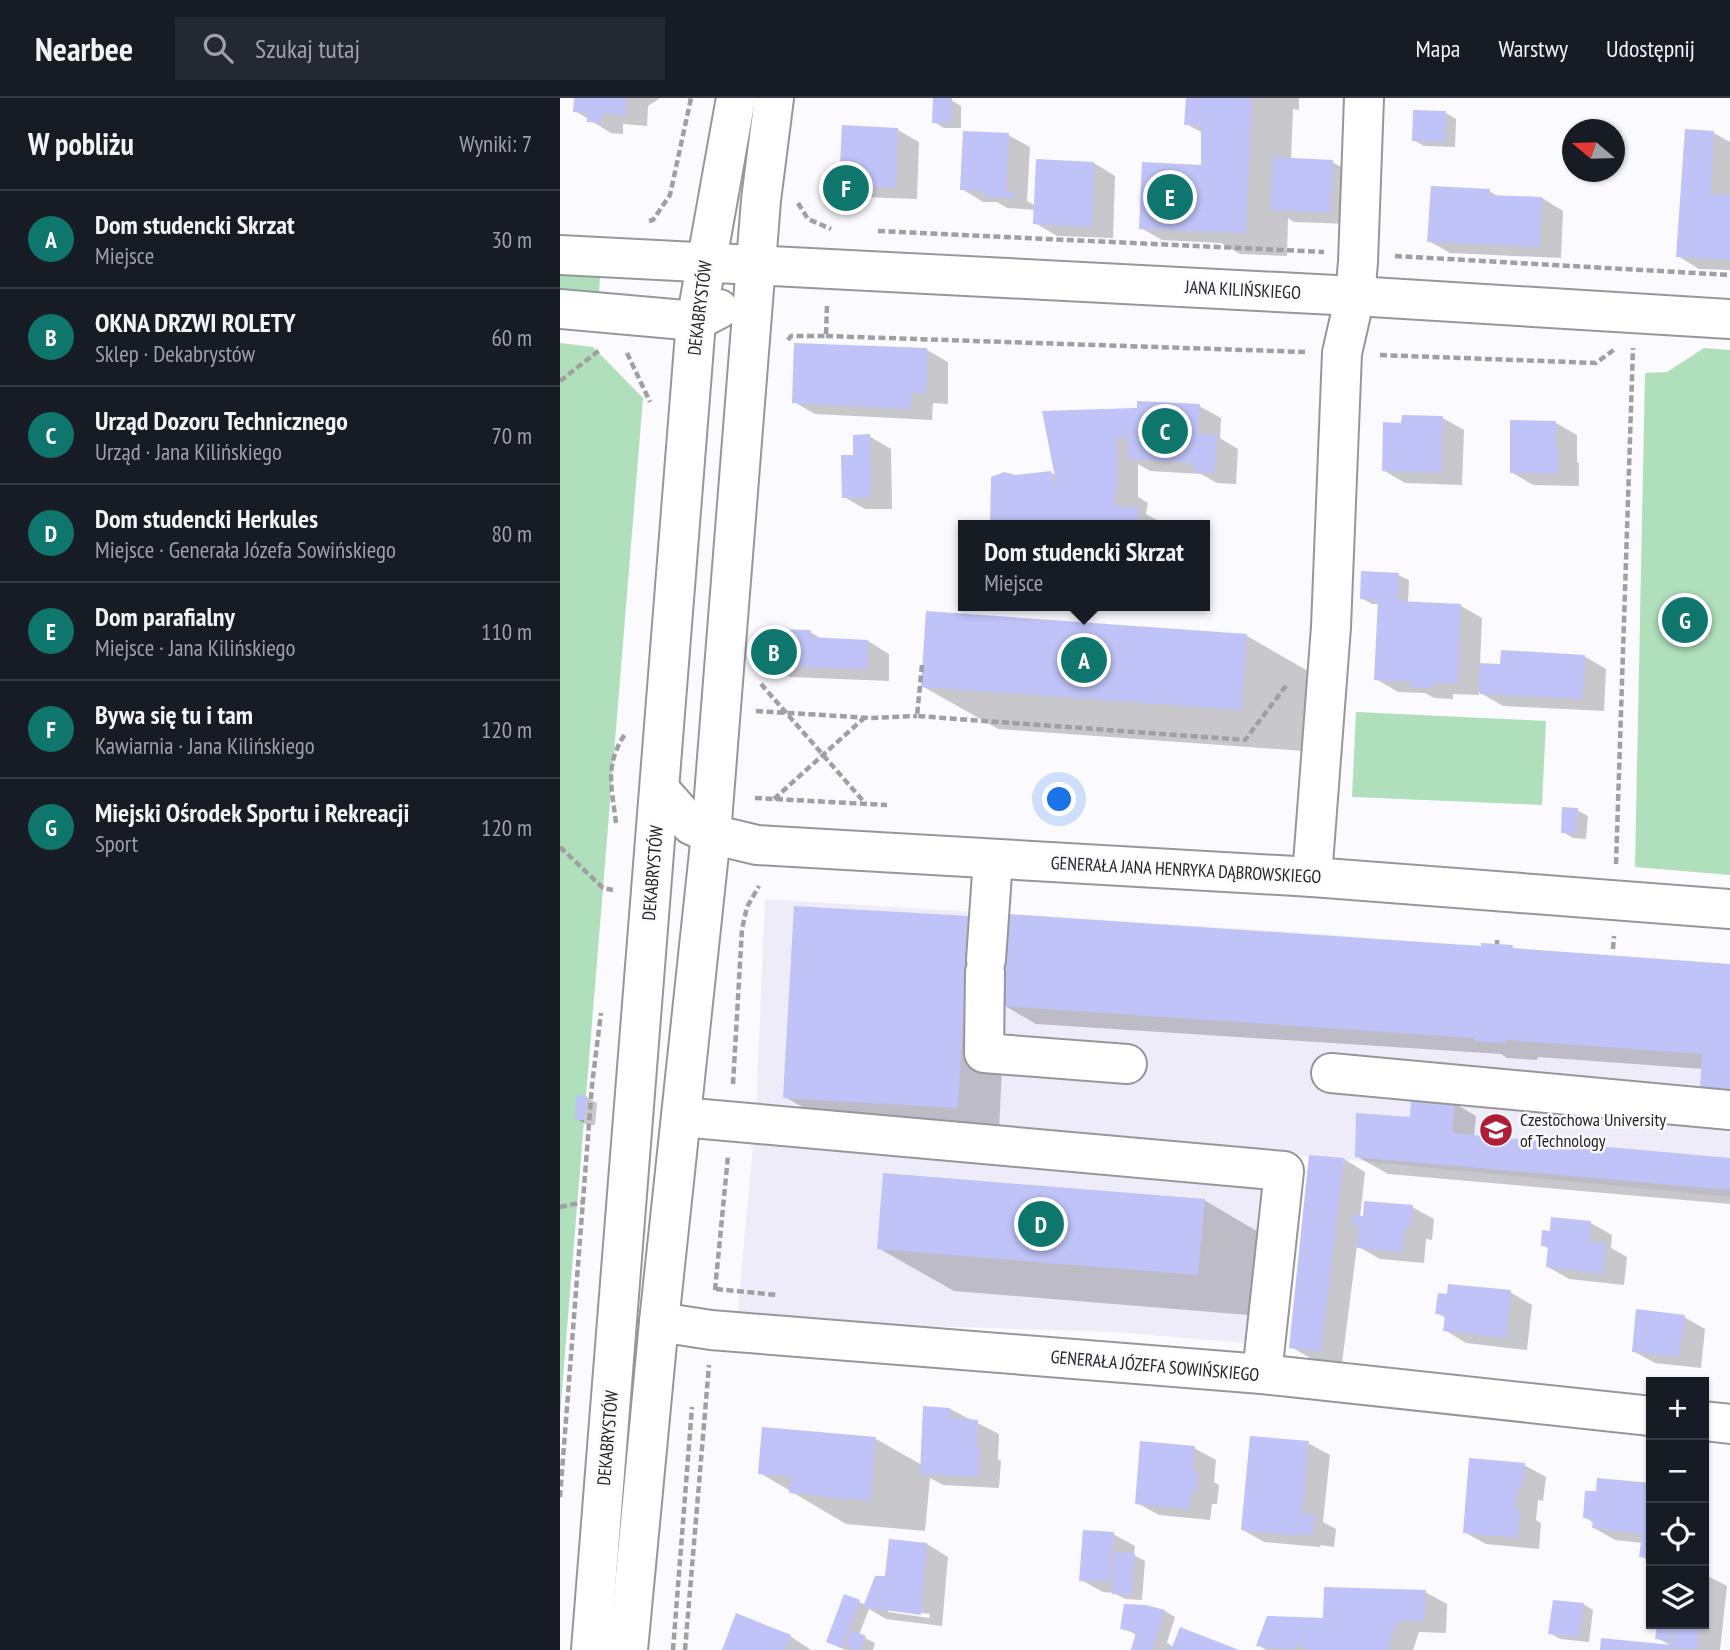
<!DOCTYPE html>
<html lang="pl">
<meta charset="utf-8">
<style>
:root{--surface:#171b24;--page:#242831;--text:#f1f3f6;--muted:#9ea1a6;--line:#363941;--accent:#0f766e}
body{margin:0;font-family:"PT Sans Narrow",sans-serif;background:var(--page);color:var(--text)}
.controls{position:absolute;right:21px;bottom:21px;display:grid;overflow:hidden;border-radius:0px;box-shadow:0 2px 5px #0004}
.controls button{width:63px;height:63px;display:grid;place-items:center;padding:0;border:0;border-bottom:2px solid var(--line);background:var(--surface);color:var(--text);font:35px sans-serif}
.compass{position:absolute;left:1002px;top:21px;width:63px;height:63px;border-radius:50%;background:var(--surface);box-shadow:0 2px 5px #0004;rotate:289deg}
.you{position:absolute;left:500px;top:702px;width:24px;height:24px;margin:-18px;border:5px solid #fff;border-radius:50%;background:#1a73e8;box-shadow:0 0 0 10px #1a73e833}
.badge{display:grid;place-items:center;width:46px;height:46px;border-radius:50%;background:var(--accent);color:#fff;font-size:23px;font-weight:700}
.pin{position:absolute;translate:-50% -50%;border:4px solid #fff;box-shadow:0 2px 7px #0006}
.popup{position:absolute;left:398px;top:422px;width:252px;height:91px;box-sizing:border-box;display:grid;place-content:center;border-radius:0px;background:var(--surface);filter:drop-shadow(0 2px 5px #0005);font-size:23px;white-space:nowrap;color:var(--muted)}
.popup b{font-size:26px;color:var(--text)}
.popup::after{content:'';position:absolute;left:50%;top:100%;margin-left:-14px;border:14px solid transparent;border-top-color:var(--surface)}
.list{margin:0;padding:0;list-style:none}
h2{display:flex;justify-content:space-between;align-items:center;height:91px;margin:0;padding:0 28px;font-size:30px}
h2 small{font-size:23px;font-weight:400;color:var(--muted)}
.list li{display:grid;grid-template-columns:46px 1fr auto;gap:21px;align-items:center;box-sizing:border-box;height:98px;padding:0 28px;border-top:2px solid var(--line)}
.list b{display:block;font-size:26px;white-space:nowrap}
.list p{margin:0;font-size:23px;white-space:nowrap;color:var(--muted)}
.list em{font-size:23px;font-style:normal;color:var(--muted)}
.icon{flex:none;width:38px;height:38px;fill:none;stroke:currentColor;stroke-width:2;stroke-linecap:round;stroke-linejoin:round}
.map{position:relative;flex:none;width:1170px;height:1552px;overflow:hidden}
header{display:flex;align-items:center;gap:42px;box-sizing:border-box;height:98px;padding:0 35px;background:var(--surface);border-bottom:2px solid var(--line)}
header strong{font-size:33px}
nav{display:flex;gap:38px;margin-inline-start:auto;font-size:24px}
.search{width:490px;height:63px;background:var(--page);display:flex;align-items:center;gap:18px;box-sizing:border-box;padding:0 24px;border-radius:0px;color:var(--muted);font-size:26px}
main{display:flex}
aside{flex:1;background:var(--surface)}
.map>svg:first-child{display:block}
.built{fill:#edecf8}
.green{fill:#b0dfbc}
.shadow{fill:#0003;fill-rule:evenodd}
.building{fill:#bfc3f7}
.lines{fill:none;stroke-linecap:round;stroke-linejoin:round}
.minor-casing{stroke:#97979b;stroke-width:42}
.path{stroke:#a0a0a3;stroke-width:4.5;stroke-dasharray:7 3.5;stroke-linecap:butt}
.minor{stroke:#fff;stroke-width:38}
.labels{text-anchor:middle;stroke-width:5;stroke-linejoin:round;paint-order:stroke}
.street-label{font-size:18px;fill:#252526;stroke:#fbfaff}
.poi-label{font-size:18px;fill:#252526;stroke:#fbfaff;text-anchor:start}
</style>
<header>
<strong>Nearbee</strong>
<div class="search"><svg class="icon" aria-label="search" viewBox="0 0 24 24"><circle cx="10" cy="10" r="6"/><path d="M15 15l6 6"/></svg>Szukaj tutaj</div>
<nav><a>Mapa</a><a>Warstwy</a><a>Udostępnij</a></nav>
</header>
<main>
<aside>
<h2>W pobliżu<small>Wyniki: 7</small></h2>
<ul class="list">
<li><span class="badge">A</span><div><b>Dom studencki Skrzat</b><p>Miejsce</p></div><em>30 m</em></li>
<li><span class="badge">B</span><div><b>OKNA DRZWI ROLETY</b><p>Sklep · Dekabrystów</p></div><em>60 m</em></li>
<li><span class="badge">C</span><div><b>Urząd Dozoru Technicznego</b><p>Urząd · Jana Kilińskiego</p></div><em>70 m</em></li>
<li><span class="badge">D</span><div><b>Dom studencki Herkules</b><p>Miejsce · Generała Józefa Sowińskiego</p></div><em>80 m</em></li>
<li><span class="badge">E</span><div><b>Dom parafialny</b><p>Miejsce · Jana Kilińskiego</p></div><em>110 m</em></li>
<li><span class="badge">F</span><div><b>Bywa się tu i tam</b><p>Kawiarnia · Jana Kilińskiego</p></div><em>120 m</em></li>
<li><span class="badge">G</span><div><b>Miejski Ośrodek Sportu i Rekreacji</b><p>Sport</p></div><em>120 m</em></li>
</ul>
</aside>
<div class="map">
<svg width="1170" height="1552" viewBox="0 0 1170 1552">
<rect width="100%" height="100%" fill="#fbfaff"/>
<polygon class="built" points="205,801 718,833 1170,868 1170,1099 718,1055 696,1246 556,1234 177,1222 196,1014"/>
<g class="green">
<polygon points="0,176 40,178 39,197 0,194"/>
<polygon points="0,245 33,249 83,300 0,1317"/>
<polygon points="1144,250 1170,252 1170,777 1075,769 1085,275 1107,274"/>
<polygon points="796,614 986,623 982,707 792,699"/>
</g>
<g class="shadow">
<polygon points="15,0 100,0 88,8 87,28 63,26 63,36 51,35 15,13"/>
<polygon points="627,0 739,0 739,12 733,11 731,62 772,64 794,76 791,126 734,124 728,120 727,158 680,156 661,145 602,142 581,130 642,69 643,35 626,26"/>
<polygon points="391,2 401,8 401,30 384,30 374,24"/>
<polygon points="886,15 896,21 895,49 864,48 853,42"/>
<polygon points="338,32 359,44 357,101 303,99 281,86"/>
<polygon points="1154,35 1170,44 1170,172 1139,171 1118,158"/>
<polygon points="448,37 470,49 467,103 476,108 534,65 555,78 553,140 497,138 475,125 476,112 447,110 437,104 423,104 402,91"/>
<polygon points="929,93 939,99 982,100 1003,113 1001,160 890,155 869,143"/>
<polygon points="367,252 388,264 388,306 373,305 372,322 255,316 234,304"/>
<polygon points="639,308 661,320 660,340 678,351 676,386 657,385 641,376 590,373 578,366 578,399 588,405 586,416 599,423 599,427 432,427 433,380 490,374 497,378 485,315"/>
<polygon points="883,320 904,332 902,387 845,385 823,372 843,327"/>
<polygon points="996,325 1017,337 1017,364 1019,365 1019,388 973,387 951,374"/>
<polygon points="309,338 331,351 332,411 305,411 284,399 295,358"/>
<polygon points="838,477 849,482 848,505 901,508 922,520 920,567 942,568 1024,558 1046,571 1044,613 943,608 919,594 919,597 893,596 893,601 874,600 865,595 838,594 816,581 820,506 812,506 801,500"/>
<polygon points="250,534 262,541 308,543 329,556 329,583 230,579 208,567"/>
<polygon points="687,538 762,581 757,654 438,631 362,588"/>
<polygon points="1017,712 1028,718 1026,741 1013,740 1003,734"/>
<polygon points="409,819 448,842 923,850 923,847 952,849 958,853 1170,868 1170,997 1152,995 1142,989 1143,971 978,959 977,962 947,960 941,956 476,926 445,908 439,1032 265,1022 225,999"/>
<polygon points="26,999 37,1005 35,1027 27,1027 17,1021"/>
<polygon points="894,1005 916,1018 914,1039 1170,1062 1170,1106 828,1076 796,1058 851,1021"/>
<polygon points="784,1061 805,1074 800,1119 852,1109 874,1121 872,1142 866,1141 864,1165 820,1161 797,1148 782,1265 752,1261 731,1249"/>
<polygon points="644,1102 719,1146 713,1219 394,1193 318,1150"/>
<polygon points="1031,1125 1052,1137 1051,1150 1067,1159 1064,1187 1009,1181 988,1169 989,1151 983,1147"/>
<polygon points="950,1194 972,1207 967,1252 906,1245 885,1232 886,1220 877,1215"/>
<polygon points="1124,1219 1145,1231 1141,1270 1095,1265 1073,1253"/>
<polygon points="390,1311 439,1336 438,1361 441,1363 439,1390 383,1387 370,1380 365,1433 286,1426 200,1375 316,1341 362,1367"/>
<polygon points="748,1345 770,1357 763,1424 776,1431 774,1449 761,1447 760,1449 704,1444 683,1432"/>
<polygon points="634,1350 656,1362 654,1384 659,1387 657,1406 652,1406 650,1422 599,1417 577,1405"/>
<polygon points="964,1367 986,1379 983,1403 978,1402 976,1422 981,1425 979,1451 926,1446 904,1434"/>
<polygon points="1039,1382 1091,1387 1091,1464 1081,1458 1083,1445 1055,1442 1034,1430 1034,1425 1024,1419 1037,1395"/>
<polygon points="553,1436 575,1448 574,1457 585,1463 582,1502 565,1501 554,1495 543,1494 521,1482"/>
<path d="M367 1446 388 1459 382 1528 326 1521 309 1511 299 1537 315 1545 313 1552H286L278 1549 285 1498 306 1507 327 1480ZM328 1511 370 1516 369 1520 328 1514Z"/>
<polygon points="1144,1476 1167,1488 1160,1552 1042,1552 1043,1542 1112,1548 1097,1540 1099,1526 1144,1526"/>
<polygon points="865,1494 887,1506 886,1535 859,1534 853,1552 706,1552 698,1547 765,1522"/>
<polygon points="1023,1506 1033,1512 1029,1544 1000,1541 990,1535"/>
<polygon points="585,1509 605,1513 615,1519 607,1545 614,1549 675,1552 573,1552 577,1537 562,1530"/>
<polygon points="230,1538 251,1552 164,1552"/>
</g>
<g class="building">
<polygon points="14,0 67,0 66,17 42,15 42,25 27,24 28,15 13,14"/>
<polygon points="373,0 392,0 391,25 372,25"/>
<polygon points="626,0 692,0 686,135 579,131 582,64 641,67 641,27 624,27"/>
<polygon points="853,12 886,13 885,44 852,43"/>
<polygon points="282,27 338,30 336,90 279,87"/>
<polygon points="1125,31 1154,33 1150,96 1170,97 1170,162 1116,159"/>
<polygon points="403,33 449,35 446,94 455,95 455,100 424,99 424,93 400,92"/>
<polygon points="713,59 773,62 770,115 711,112"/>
<polygon points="476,61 534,64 532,129 473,126"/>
<polygon points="871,88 930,91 929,97 982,99 980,149 867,144"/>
<polygon points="234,245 367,250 367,295 352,294 351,311 232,305"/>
<polygon points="577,303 640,306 638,335 657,337 655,375 634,374 634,365 567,361 568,340 557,340 557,385 553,408 578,409 578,427 430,427 431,379 444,374 456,377 491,373 495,389 497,389 482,313 577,310"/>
<polygon points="842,317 883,318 881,375 822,373 823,324 841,325"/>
<polygon points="950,322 996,323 996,351 998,351 998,376 950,375"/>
<polygon points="310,336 311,399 282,400 281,357 293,357 293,337"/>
<polygon points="801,473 839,475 838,503 901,506 898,586 872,585 872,590 850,589 851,584 814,582 818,502 800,501"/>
<polygon points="366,513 687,536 682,612 361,589"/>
<polygon points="208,531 251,532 250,539 308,542 308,571 206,568"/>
<polygon points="941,552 1025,557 1023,601 920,596 919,565 940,566"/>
<polygon points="1002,709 1018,710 1016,736 1001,735"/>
<polygon points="234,808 409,818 407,861 445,863 447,816 921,848 921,845 953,847 952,850 1170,866 1170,992 1140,990 1142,956 946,942 946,945 914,943 914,940 442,908 444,875 406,873 398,1010 223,1000"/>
<polygon points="16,997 27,998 25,1022 15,1022"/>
<polygon points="851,1000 895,1004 892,1035 1170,1060 1170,1092 795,1059 796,1015 850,1019"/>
<polygon points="749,1057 784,1060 761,1254 729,1250"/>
<polygon points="323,1075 645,1101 638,1177 317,1151"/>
<polygon points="804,1103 853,1107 850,1130 845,1130 842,1154 797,1150 799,1127 791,1127 792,1117 803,1118"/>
<polygon points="991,1119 1031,1123 1029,1144 1046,1145 1043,1176 986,1169 988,1149 981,1148 982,1132 990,1133"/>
<polygon points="888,1186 951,1192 946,1240 883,1233 885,1217 875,1216 878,1195 887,1196"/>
<polygon points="1076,1211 1125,1217 1119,1259 1072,1254"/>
<polygon points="363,1308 390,1310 390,1320 418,1322 417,1349 420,1349 418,1379 360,1376"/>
<polygon points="202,1329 316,1339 310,1403 229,1395 231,1378 198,1376"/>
<polygon points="690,1338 749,1343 742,1416 755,1417 753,1437 740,1436 739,1438 681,1432"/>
<polygon points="580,1343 635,1348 633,1373 639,1373 636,1395 631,1394 629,1411 575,1406"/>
<polygon points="909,1360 965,1365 962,1391 957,1391 955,1410 960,1411 958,1440 903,1435"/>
<polygon points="1037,1380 1091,1385 1091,1460 1079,1459 1082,1436 1032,1430 1033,1421 1023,1420 1025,1393 1036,1393"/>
<polygon points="523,1432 554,1434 550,1484 519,1483"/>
<polygon points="329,1441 367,1445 361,1517 303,1509 315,1478 325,1478"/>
<polygon points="555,1454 575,1455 572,1497 552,1496"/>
<polygon points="764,1489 866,1492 864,1523 838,1523 827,1552 750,1552 736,1546 734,1552 696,1548 707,1518 763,1520"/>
<polygon points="284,1496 300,1502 281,1550 266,1544"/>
<polygon points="993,1502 1024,1505 1019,1539 988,1536"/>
<polygon points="564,1506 586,1507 605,1512 592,1552 571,1552 576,1534 560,1531"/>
<polygon points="176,1515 231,1537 225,1552 162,1552"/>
<polygon points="1097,1526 1112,1526 1110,1543 1095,1541"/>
<polygon points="1114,1526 1140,1526 1138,1551 1040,1552 1041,1540 1112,1547"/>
<polygon points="620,1529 679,1552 611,1552"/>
<polygon points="291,1532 306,1538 300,1552 285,1550"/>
</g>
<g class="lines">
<g class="minor-casing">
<g id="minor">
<polyline points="0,157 795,198 1170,221"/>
<polyline points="0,211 136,223 159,211"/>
<polyline points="100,692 131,727 151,736 197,747 752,779 1170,811"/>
<polyline points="752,779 771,529 782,255 795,198 798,164 804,0"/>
<polyline points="426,862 433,761"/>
<polyline points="425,874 424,955 567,966"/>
<polyline points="771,975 1170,1012"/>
<polyline points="121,1019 724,1073 702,1276"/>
<polyline points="99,1224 151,1232 702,1276 1091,1318"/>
<polyline points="1144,1323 1170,1326"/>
<polyline points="31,1552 136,223 176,0"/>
<polyline points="68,1552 99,1224 151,736 201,102 214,0"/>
</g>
</g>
<g class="path">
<polyline points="238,105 248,121 271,131"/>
<polyline points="89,123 93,122 110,97 131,0"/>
<polyline points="318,133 764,154"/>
<polyline points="835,158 1170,177"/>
<polyline points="266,238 745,254"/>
<polyline points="228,242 231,238 266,238 267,207"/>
<polyline points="67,255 90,304"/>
<polyline points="820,257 1036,265 1055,251"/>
<polyline points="0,283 41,251"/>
<polyline points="362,567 357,618 685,642 728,585"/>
<polyline points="201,586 305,705"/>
<polyline points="196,613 311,620 357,618"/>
<polyline points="195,700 327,707"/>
<polyline points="214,701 304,620"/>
<path d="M56 725C52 690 44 668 65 636"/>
<polyline points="0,749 43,790 53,792"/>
<polyline points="1056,766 1073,250"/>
<polyline points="937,846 937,842"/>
<polyline points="1053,851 1054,838"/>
<polyline points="173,986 182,831 187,809 199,788"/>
<polyline points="0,1109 24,1104"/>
<polyline points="156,1191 217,1197"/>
<polyline points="155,1192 168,1058"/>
<polyline points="0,1399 32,987 41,915"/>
<polyline points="113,1552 132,1309"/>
<polyline points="125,1552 149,1267"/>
</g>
<use href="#minor" class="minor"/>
</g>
<defs>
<g id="university-disc" transform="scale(1.75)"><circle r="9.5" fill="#b01d36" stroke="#fbfaff"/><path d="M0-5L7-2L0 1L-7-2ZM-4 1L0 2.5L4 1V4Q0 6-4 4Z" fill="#fff"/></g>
</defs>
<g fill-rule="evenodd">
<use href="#university-disc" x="936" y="1032"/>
</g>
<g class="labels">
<g class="street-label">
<text transform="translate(683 192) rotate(3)" y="6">JANA KILIŃSKIEGO</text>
<text transform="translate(140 210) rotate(-83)" y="6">DEKABRYSTÓW</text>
<text transform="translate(626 772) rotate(3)" y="6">GENERAŁA JANA HENRYKA DĄBROWSKIEGO</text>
<text transform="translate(93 775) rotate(-85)" y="6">DEKABRYSTÓW</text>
<text transform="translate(595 1268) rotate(5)" y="6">GENERAŁA JÓZEFA SOWIŃSKIEGO</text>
<text transform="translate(48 1340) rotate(-85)" y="6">DEKABRYSTÓW</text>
</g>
<g class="poi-label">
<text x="960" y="1028">Czestochowa University<tspan x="960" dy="21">of Technology</tspan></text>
</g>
</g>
</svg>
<div class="controls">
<button>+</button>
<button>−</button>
<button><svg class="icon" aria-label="locate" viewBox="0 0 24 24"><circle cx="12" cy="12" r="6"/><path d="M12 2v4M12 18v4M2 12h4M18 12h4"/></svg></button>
<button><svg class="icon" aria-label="layers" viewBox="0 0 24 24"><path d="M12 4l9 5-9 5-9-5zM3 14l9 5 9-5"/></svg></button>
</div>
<svg class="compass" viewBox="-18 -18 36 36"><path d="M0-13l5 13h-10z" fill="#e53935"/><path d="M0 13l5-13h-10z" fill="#9ea1a6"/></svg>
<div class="you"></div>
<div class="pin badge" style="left:524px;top:562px">A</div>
<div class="popup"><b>Dom studencki Skrzat</b>Miejsce</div>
<div class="pin badge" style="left:214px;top:554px">B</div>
<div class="pin badge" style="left:605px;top:333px">C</div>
<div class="pin badge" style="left:481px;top:1126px">D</div>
<div class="pin badge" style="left:610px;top:99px">E</div>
<div class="pin badge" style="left:286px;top:90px">F</div>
<div class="pin badge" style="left:1125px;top:522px">G</div>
</div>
</main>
